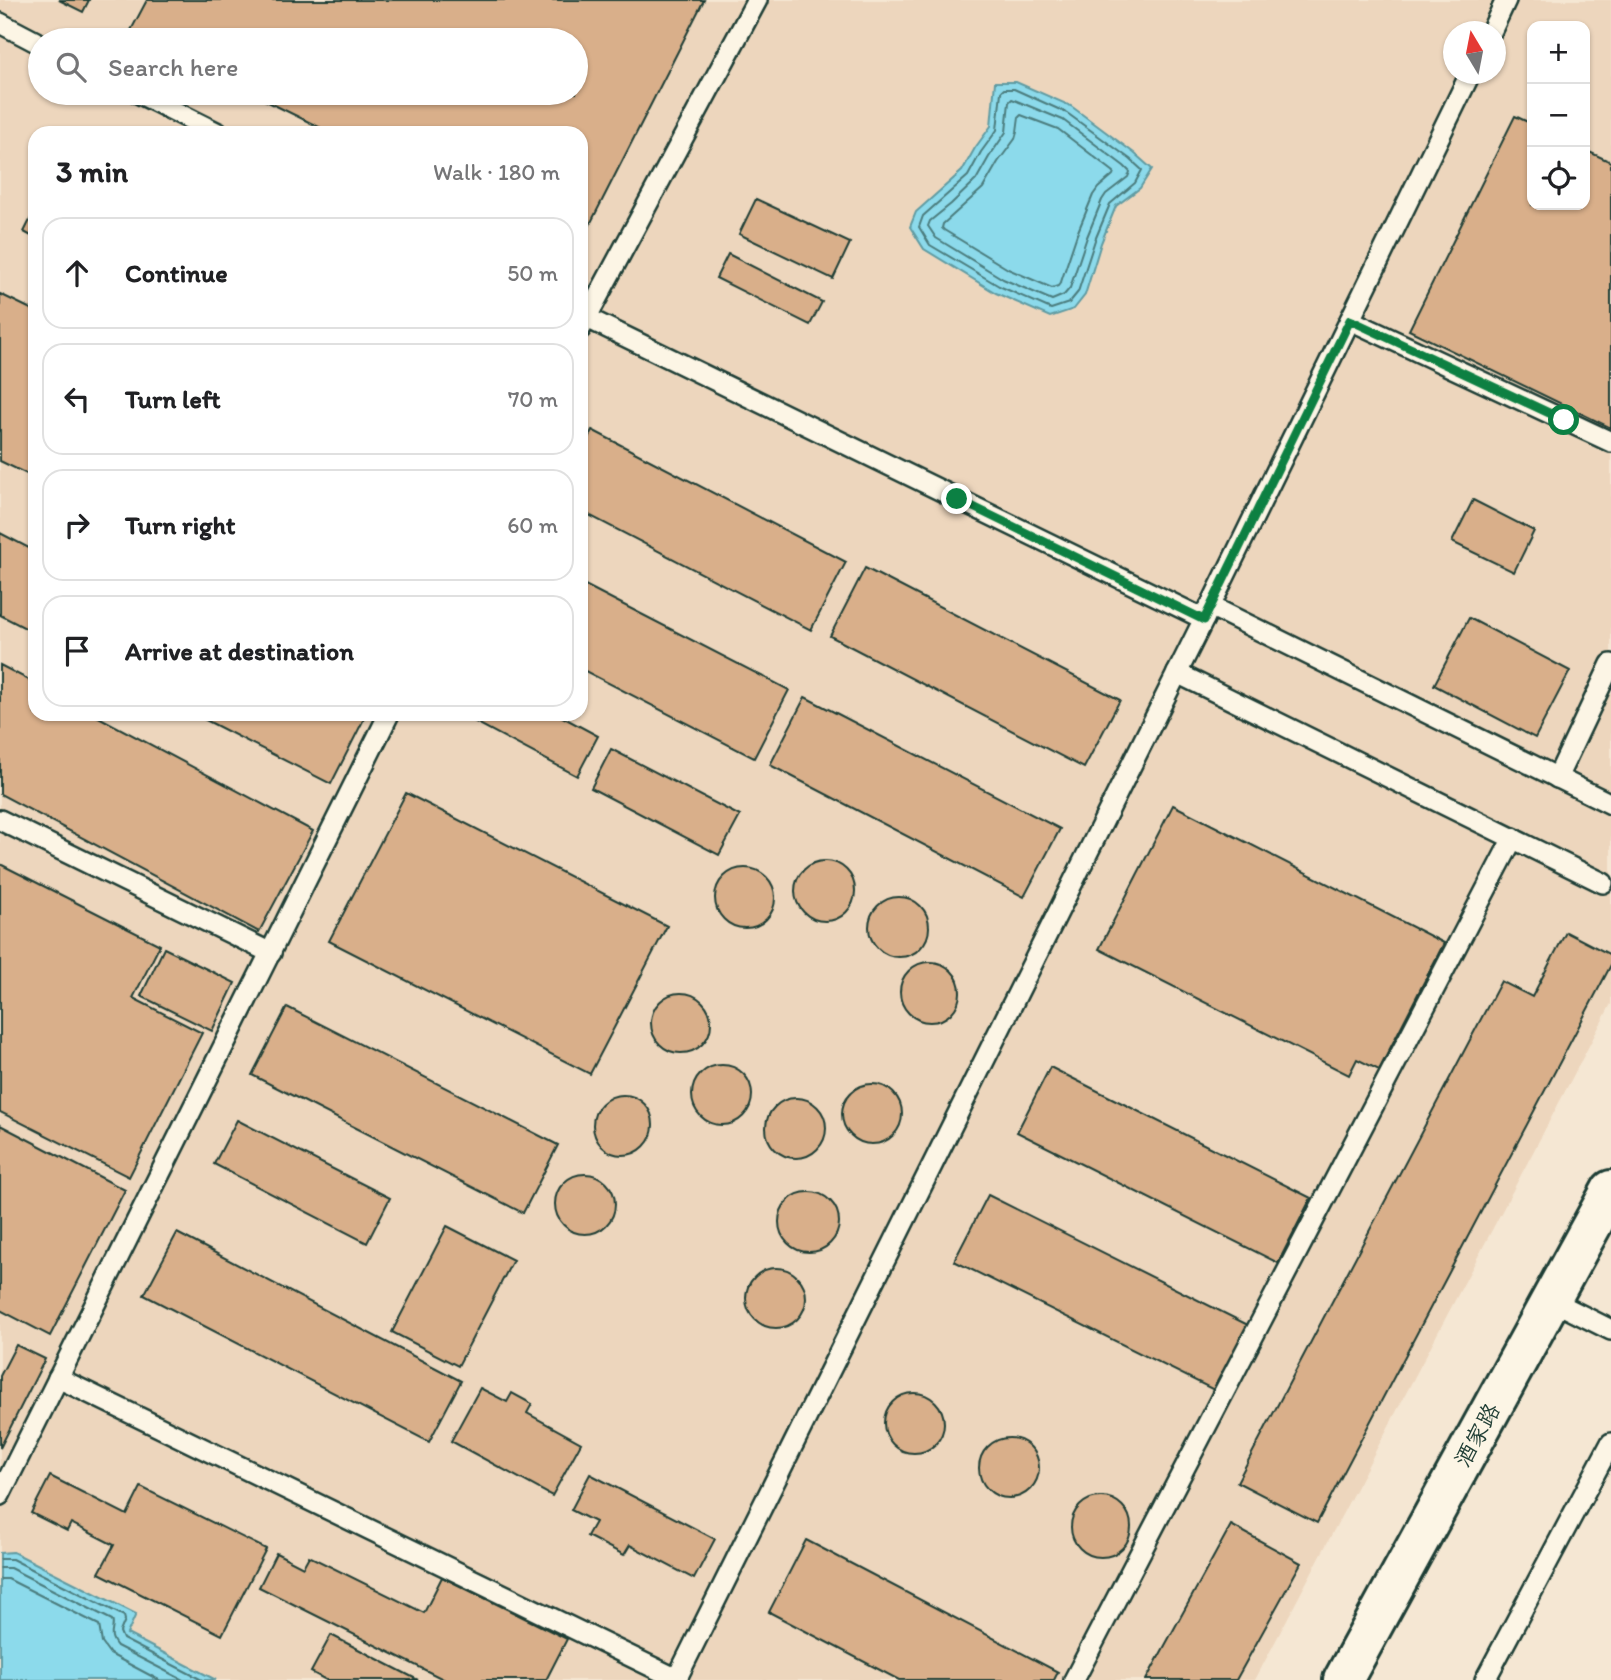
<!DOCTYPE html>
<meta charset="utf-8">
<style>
:root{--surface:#fff;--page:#f6f6f6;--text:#202124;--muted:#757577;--line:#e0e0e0}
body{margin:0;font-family:Itim,"LXGW WenKai TC",sans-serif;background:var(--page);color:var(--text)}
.controls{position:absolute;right:21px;top:21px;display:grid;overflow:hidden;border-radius:14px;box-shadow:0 2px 5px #0004}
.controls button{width:63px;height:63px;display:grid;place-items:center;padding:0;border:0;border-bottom:2px solid var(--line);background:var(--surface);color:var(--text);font:35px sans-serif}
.compass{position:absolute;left:1443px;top:21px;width:63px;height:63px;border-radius:50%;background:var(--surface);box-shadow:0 2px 5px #0004;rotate:350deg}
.stop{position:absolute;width:21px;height:21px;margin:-16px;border:5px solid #0b8043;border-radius:50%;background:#fff}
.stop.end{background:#0b8043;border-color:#fff;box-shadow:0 2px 7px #0008}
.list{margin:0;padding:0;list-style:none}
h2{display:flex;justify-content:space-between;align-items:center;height:91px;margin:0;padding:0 28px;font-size:30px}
h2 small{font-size:23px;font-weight:400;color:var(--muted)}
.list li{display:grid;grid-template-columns:46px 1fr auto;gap:21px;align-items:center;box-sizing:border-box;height:112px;margin:0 14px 14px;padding:0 14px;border:2px solid var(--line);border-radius:21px}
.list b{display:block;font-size:26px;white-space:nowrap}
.list em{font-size:23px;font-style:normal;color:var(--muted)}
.icon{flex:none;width:38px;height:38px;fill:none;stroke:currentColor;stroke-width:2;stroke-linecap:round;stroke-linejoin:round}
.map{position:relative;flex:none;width:1611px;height:1680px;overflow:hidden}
.search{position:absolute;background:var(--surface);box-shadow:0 2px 5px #0004;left:28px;top:28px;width:560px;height:77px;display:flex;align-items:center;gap:18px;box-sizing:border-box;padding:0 24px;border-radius:38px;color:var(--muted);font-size:26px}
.panel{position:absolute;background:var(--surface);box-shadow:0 2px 5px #0004;left:28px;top:126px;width:560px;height:595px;border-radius:21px}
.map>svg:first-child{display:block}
.built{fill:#edd6bd;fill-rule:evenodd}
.water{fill:#8cdaeb;stroke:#609ba2;stroke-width:2}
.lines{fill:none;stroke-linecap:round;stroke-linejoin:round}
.shore{stroke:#4b7c7d;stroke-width:2}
.building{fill:#d9af8a;stroke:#1f3d34;stroke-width:2}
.service-casing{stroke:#1f3d34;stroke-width:24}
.tertiary-casing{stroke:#1f3d34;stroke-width:44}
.service{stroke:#fcf5e5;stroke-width:19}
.tertiary{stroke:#fcf5e5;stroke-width:38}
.route{stroke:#0b8043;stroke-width:9}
.labels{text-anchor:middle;stroke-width:6;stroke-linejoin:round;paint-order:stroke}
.street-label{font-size:23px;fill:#1f3d34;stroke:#fcf5e5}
</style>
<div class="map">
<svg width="1611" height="1680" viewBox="0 0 1611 1680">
<rect width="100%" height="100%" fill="#f5e7d3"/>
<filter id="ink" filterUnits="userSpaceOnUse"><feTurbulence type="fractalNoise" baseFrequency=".0143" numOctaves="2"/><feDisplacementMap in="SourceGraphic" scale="14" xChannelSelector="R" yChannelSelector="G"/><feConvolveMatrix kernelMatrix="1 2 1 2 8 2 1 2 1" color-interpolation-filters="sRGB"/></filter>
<g filter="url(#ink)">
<path class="built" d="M0 0H1611V1004L1255 1680H0ZM1532 26H1585V205H1532ZM1454 32H1496V74H1454ZM40 40H576V93H40ZM35 133H581V714H35Z"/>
<g class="water">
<polygon points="995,82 1016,82 1071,106 1134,153 1152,169 1140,188 1116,206 1101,243 1085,295 1074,309 1050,317 996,293 924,249 910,227 916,212 962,171 975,148 991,126"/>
<polygon points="13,1552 136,1614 127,1634 216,1680 0,1680 0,1553"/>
</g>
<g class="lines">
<g class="shore">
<polygon points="1004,89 1014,89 1067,113 1130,159 1142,170 1135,183 1110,204 1095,240 1078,292 1069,303 1051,309 999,286 930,245 919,227 923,216 968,176 981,152 997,130 1001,92"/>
<polygon points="1012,99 1063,120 1124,166 1130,172 1128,177 1106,194 1102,200 1087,237 1070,288 1064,295 1052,300 1003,279 936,238 928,226 930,221 951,204 976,180 989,157 1006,132 1009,102"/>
<polygon points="1021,115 1058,129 1114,172 1113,175 1098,188 1093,195 1077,234 1061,282 1058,286 1052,288 1008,269 944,230 942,228 943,224 983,188 998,162 1015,139 1017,132 1019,117"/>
<polyline points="0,1559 12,1559 124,1616 125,1620 120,1632 123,1639 202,1680"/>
<path d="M0 1568H10L112 1620C116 1629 106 1633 117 1646L183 1680"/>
<polyline points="0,1579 8,1579 99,1625 102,1643 110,1654 159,1680"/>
</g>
</g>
<g class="building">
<polygon points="59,0 89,0 83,12"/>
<polygon points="147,0 704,0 581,242 581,133 331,133 250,93 576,93 576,40 146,40 130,32"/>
<polygon points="1515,116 1532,124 1532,205 1585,205 1585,150 1611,162 1611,428 1409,330"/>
<polygon points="756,199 850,243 833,279 739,234"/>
<polygon points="35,210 35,238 24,232"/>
<polygon points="728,254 822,302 810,325 716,278"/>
<polygon points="0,294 35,311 35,478 0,461"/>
<polygon points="592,430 846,562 811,630 581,511 581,452"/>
<polygon points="1473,500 1534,531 1514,572 1452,542"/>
<polygon points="0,533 35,551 35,633 0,615"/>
<polygon points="865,568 1120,700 1084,768 830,636"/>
<polygon points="581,583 789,690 754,758 581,669"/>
<polygon points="1469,618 1570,671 1535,738 1434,685"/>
<polygon points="0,665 35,683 35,714 93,714 313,831 259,932 0,794"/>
<polygon points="805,697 1060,829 1024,897 770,765"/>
<polygon points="194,714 359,714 365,717 331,784"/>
<polygon points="468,714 557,714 598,736 577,776 466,717"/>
<polygon points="611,749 740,816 719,855 591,788"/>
<polygon points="406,793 667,926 590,1074 329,941"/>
<polygon points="1173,805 1444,943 1379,1070 1357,1059 1349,1075 1099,949"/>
<circle cx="825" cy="891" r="30"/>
<polygon points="0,864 160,945 133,998 202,1033 129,1177 0,1112"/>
<circle cx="745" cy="898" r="30"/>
<circle cx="899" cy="927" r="30"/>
<polygon points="1566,932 1611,955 1611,965 1317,1523 1237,1482 1501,981 1532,997"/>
<polygon points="164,948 235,983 212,1031 141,996"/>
<circle cx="930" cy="992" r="30"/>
<circle cx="681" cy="1023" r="30"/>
<polygon points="287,1007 558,1145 523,1213 252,1075"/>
<circle cx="722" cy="1095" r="30"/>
<polygon points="1050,1067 1311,1198 1278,1263 1017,1132"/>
<circle cx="872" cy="1114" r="30"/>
<circle cx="623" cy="1125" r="30"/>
<circle cx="796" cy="1128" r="30"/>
<polygon points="237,1120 390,1198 367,1243 214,1164"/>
<polygon points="0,1125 125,1190 50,1336 0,1310"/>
<circle cx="585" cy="1204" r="30"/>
<circle cx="809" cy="1222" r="30"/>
<polygon points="988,1195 1250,1326 1216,1391 954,1261"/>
<polygon points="447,1226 513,1260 458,1366 392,1332"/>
<polygon points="177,1233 461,1381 429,1442 144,1295"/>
<circle cx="776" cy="1298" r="30"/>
<polygon points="16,1345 45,1359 0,1448 0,1376"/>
<polygon points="480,1388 507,1402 512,1393 532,1404 527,1413 581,1443 552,1496 451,1441"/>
<circle cx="914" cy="1423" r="30"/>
<circle cx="1009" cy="1468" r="30"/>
<polygon points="590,1474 715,1539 694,1579 630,1545 624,1555 587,1536 595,1522 571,1510"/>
<polygon points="50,1476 127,1515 141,1487 266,1549 222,1635 99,1573 114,1545 71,1523 67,1531 31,1513"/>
<circle cx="1101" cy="1527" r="30"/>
<polygon points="1231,1525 1301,1563 1236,1680 1146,1680"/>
<polygon points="806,1540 1058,1672 1054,1680 899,1680 769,1612"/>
<polygon points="276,1553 303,1567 309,1556 424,1613 442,1577 567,1639 546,1680 445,1680 259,1587"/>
<polygon points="331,1635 418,1680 326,1680 311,1672"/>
</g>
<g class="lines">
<g class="service-casing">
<g id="service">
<polyline points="0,23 40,44"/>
<polyline points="1491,32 1506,0"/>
<polyline points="138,93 218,133"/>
<polyline points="581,315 1204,619"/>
<polyline points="1350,320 1611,442"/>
<polyline points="581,328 757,0"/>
<polyline points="1210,606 1611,804"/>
<polyline points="1177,673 1603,883"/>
<polyline points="1557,778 1611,664"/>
<polyline points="0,820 271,953"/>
<polyline points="1551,1300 1611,1330"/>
<polyline points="58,1378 677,1679"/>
<polyline points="0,1495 389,714"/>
<polyline points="676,1680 1204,619 1470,74"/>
<polyline points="1074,1680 1513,838"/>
<polyline points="1485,1680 1611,1443"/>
</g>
</g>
<g class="tertiary-casing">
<polyline id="tertiary" points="1343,1680 1611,1190"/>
</g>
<use href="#service" class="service"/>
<use href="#tertiary" class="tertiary"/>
</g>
</g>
<g class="lines" filter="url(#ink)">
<polyline class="route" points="957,499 1204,620 1350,320 1564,420"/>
</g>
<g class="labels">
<g class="street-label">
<text transform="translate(1477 1435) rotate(-61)" y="8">酒家路</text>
</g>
</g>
</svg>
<div class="controls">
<button>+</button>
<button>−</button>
<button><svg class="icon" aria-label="locate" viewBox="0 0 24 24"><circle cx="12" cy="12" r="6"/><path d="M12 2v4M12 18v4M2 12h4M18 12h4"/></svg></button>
</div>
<svg class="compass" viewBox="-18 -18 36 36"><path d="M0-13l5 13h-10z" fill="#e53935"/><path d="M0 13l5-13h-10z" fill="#757577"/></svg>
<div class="stop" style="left:1564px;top:420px"></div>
<div class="stop end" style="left:957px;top:499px"></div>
<div class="search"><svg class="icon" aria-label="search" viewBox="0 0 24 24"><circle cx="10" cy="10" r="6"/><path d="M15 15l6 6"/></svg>Search here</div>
<section class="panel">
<h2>3 min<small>Walk · 180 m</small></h2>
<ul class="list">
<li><svg class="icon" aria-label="ahead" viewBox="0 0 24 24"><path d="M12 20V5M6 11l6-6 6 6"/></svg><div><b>Continue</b></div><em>50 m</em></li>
<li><svg class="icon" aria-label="left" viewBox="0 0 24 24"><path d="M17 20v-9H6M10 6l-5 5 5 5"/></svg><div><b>Turn left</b></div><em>70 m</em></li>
<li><svg class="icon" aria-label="right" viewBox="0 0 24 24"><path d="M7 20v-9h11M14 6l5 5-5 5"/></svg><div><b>Turn right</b></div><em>60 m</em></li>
<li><svg class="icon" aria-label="arrive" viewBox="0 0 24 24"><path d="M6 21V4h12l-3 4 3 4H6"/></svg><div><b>Arrive at destination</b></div></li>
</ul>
</section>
</div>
